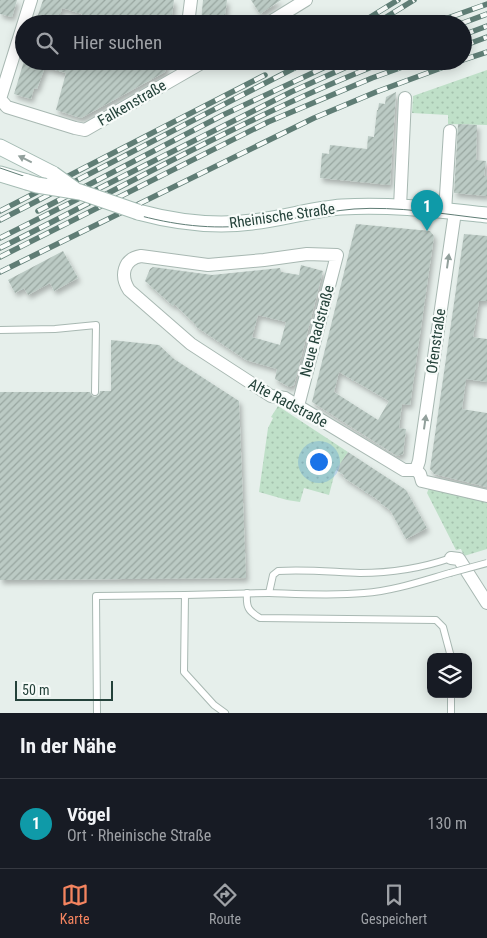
<!DOCTYPE html>
<html lang="de">
<meta charset="utf-8">
<style>
:root{--surface:#171b24;--page:#20242c;--text:#f1f3f6;--muted:#9ea1a6;--line:#363941;--accent:#f4845f}
body{margin:0;font-family:"Roboto Condensed",sans-serif;background:var(--page);color:var(--text)}
.controls{position:absolute;right:15px;bottom:15px;display:grid;overflow:hidden;border-radius:10px;box-shadow:0 2px 12px #0003}
.controls button{width:45px;height:45px;display:grid;place-items:center;padding:0;border:0;border-bottom:1px solid var(--line);background:var(--surface);color:var(--text);font:25px sans-serif}
.scale{position:absolute;left:15px;bottom:12px;width:98px;box-sizing:border-box;padding-left:5px;border:2px solid #24423a;border-top:0;font-size:14px;line-height:18px;white-space:nowrap;color:#24423a;-webkit-text-stroke:4px #f7fbf9;paint-order:stroke}
.you{position:absolute;left:318px;top:461px;width:18px;height:18px;margin:-12px;border:4px solid #fff;border-radius:50%;background:#1a73e8;box-shadow:0 0 0 8px #1a73e833}
.badge{display:grid;place-items:center;width:32px;height:32px;border-radius:50%;background:var(--accent);color:#fff;font-size:16px;font-weight:700}
.pin{position:absolute;translate:-50% -41px;filter:drop-shadow(0 1px 2px #0008)}
.pin::after{content:'';position:absolute;top:26px;width:18px;height:15px;background:inherit;clip-path:polygon(0 0,100% 0,50% 100%)}
.list{margin:0;padding:0;list-style:none}
h2{display:flex;justify-content:space-between;align-items:center;height:65px;margin:0;padding:0 20px;font-size:21px}
h2 small{font-size:16px;font-weight:400;color:var(--muted)}
.list li{display:grid;grid-template-columns:32px 1fr auto;gap:15px;align-items:center;box-sizing:border-box;height:90px;padding:0 20px;border-top:1px solid var(--line)}
.list b{display:block;font-size:19px;white-space:nowrap}
.list p{margin:0;font-size:16px;white-space:nowrap;color:var(--muted)}
.list em{font-size:16px;font-style:normal;color:var(--muted)}
.icon{flex:none;width:28px;height:28px;fill:none;stroke:currentColor;stroke-width:2;stroke-linecap:round;stroke-linejoin:round}
.map{position:relative;flex:none;width:487px;height:713px;overflow:hidden}
.search{position:absolute;background:var(--surface);box-shadow:0 2px 12px #0003;left:15px;right:15px;top:15px;height:55px;display:flex;align-items:center;gap:12px;box-sizing:border-box;padding:0 18px;border-radius:28px;color:var(--muted);font-size:19px}
.sheet{height:155px;background:var(--surface)}
nav{display:flex;justify-content:space-around;align-items:center;box-sizing:border-box;height:70px;border-top:1px solid var(--line);background:var(--surface);font-size:14px;color:var(--muted)}
nav a{display:grid;justify-items:center;gap:2px}
nav .on{color:var(--accent)}
.map>svg:first-child{display:block}
.grass{fill:url(#grass-dots)}
.building{fill:url(#building-hatch);fill-rule:evenodd;filter:url(#shadow)}
.lines{fill:none;stroke-linecap:round;stroke-linejoin:round}
.service-casing{stroke:#a8b8b2;stroke-width:8}
.minor-casing{stroke:#a8b8b2;stroke-width:14}
.secondary-casing{stroke:#a4bbb3;stroke-width:17}
.service{stroke:#fff;stroke-width:6}
.minor{stroke:#fff;stroke-width:12}
.secondary{stroke:#fff;stroke-width:15}
.tram{stroke:#5f7d75;stroke-width:1}
.rail-casing{stroke:#5f7d75;stroke-width:5.5}
.rail{stroke:#f7fbf9;stroke-width:4;stroke-dasharray:11;stroke-linecap:butt}
.service-bridge-casing{stroke:#a8b8b2;stroke-width:8;stroke-linecap:butt}
.secondary-bridge-casing{stroke:#a4bbb3;stroke-width:17;stroke-linecap:butt}
.service-bridge{stroke:#fff;stroke-width:6}
.secondary-bridge{stroke:#fff;stroke-width:15}
.oneway{fill:#92a09c}
.labels{text-anchor:middle;stroke-width:4.5;stroke-linejoin:round;paint-order:stroke}
.street-label{font-size:15px;fill:#24423a;stroke:#f7fbf9}
</style>
<div class="map">
<svg width="487" height="713" viewBox="0 0 487 713">
<defs>
<pattern id="grass-dots" width="8" height="8" patternUnits="userSpaceOnUse" patternTransform="scale(1.25)"><rect width="8" height="8" fill="#bfe0c8"/><path d="M2 2h.1M6 6h.1" fill="none" stroke="#a4c1ad" stroke-width="1.8" stroke-linecap="round"/></pattern>
<pattern id="building-hatch" width="6" height="6" patternUnits="userSpaceOnUse" patternTransform="scale(1.25)"><rect width="6" height="6" fill="#bbcac4"/><path d="M-1 1l2-2M0 6l6-6M5 7l2-2" fill="none" stroke="#98a6a0"/></pattern>
<filter id="shadow"><feDropShadow dx="2.5" dy="4" stdDeviation="2.5" flood-color="#0004"/></filter>
</defs>
<rect width="100%" height="100%" fill="#e6efeb"/>
<g class="grass">
<polygon points="487,70 487,125 448,124 448,115 412,113 413,96"/>
<polygon points="278,406 348,452 335,472 329,495 304,488 300,502 287,500 259,492 268,428 273,418 271,417"/>
<polygon points="429,488 487,500 487,549 464,556 461,549 456,550 427,493"/>
</g>
<g class="building">
<polygon points="0,0 17,0 12,17 0,14"/>
<polygon points="43,0 174,0 171,24 80,24 82,14 62,8 58,24 35,24"/>
<polygon points="203,0 227,0 225,16 201,22"/>
<polygon points="251,0 281,0 260,14"/>
<polygon points="24,61 167,61 165,72 81,118 56,110 66,73 45,67 37,89 34,88 31,99 14,94"/>
<polygon points="396,92 390,185 320,178 322,153 329,154 330,145 367,149 368,136 374,137 377,110 378,110 379,103 385,104 386,97"/>
<polygon points="458,124 477,125 476,160 486,161 484,176 487,176 487,196 454,193"/>
<path d="M356 224 430 231 434 236 410 405 402 404 399 428 406 429 403 454 397 456 312 402ZM339 372 389 401 378 420 334 392Z"/>
<polygon points="464,234 487,236 487,301 479,301 473,337 487,339 487,382 466,379 462,409 487,413 487,487 434,474 430,469"/>
<polygon points="63,251 78,278 54,291 50,283 28,295 24,288 15,293 8,280"/>
<path d="M301 265 323 271 294 385 289 387 275 379 277 369 246 360 195 326 196 325 174 304 173 306 145 281 150 269 153 267 212 275 280 268 281 272 299 275ZM258 315 286 322 280 345 252 337Z"/>
<polygon points="111,340 159,345 174,359 239,401 246,578 0,580 0,392 90,392 92,396 95,397 99,395 100,391 111,391"/>
<polygon points="348,452 406,490 427,528 406,539 390,510 380,503 381,502 343,477 344,475 336,470"/>
</g>
<g class="lines">
<g class="service-casing">
<g id="service">
<polyline points="0,330 55,329 96,325 95,392"/>
<path d="M450 573C422 581 393 591 364 593 333 596 300 594 269 593L273 575 278 571C305 569 332 572 360 573 391 573 422 568 451 558"/>
<path d="M247 593C246 607 248 611 260 618L436 620 443 627 451 657"/>
<polyline points="97,713 96,596 185,595"/>
<polyline points="225,713 214,705 184,672 185,595 269,593"/>
<polyline points="451,713 451,694"/>
</g>
</g>
<g class="minor-casing">
<g id="minor">
<polyline points="31,0 0,99 7,107 75,128 85,130 205,61"/>
<polyline points="188,24 191,0"/>
<polyline points="267,24 306,0"/>
<polyline points="400,207 405,98"/>
<polyline points="445,212 450,131"/>
<path d="M298 406 337 255 307 254 264 260 208 265 141 256C123 259 120 276 129 290L191 344 271 396 285 398 298 406 404 470H416L420 474 422 481 487 496"/>
<polyline points="416,470 419,461 455,212"/>
<polyline points="451,558 459,559 487,603"/>
</g>
</g>
<g class="secondary-casing">
<g id="secondary">
<polyline points="0,147 53,174"/>
<polyline points="0,174 27,182"/>
<path d="M138 212C175 222 214 227 252 222 282 219 312 209 342 207 390 204 439 210 487 215"/>
</g>
</g>
<use href="#service" class="service"/>
<use href="#minor" class="minor"/>
<use href="#secondary" class="secondary"/>
<path class="tram" d="M0 168 134 214C173 225 212 230 252 225 286 221 319 212 354 209 396 206 444 214 487 219"/>
<g class="rail-casing">
<g id="rail">
<polyline points="359,24 398,0"/>
<polyline points="375,24 414,0"/>
<polyline points="431,24 487,4"/>
<polyline points="460,24 487,14"/>
<polyline points="463,35 487,26"/>
<polyline points="463,46 487,37"/>
<polyline points="463,60 487,52"/>
<polyline points="0,211 265,75"/>
<polyline points="38,211 223,115 338,61"/>
<polyline points="0,220 308,61"/>
<polyline points="0,238 291,92 360,61"/>
<path d="M0 248C128 185 253 113 387 61"/>
<polyline points="0,257 268,122 372,78 419,61"/>
<polyline points="0,272 314,118 376,92 460,61"/>
</g>
</g>
<use href="#rail" class="rail"/>
<g class="service-bridge-casing">
<polyline id="service-bridge" points="450,573 487,563"/>
</g>
<g class="secondary-bridge-casing">
<g id="secondary-bridge">
<polyline points="53,174 74,189"/>
<polyline points="27,182 37,185 80,192 138,212"/>
</g>
</g>
<use href="#service-bridge" class="service-bridge"/>
<use href="#secondary-bridge" class="secondary-bridge"/>
</g>
<defs><path id="oneway-solid" d="M-6-.8H1V-3.2L6.5 0L1 3.2V.8H-6Z" transform="scale(1.25)"/></defs>
<g class="oneway">
<use href="#oneway-solid" transform="translate(25 159) rotate(-154)"/>
<use href="#oneway-solid" transform="translate(448 261) rotate(-82)"/>
<use href="#oneway-solid" transform="translate(425 422) rotate(-82)"/>
</g>
<g class="labels">
<g class="street-label">
<text transform="translate(132 103) rotate(-30)" y="5">Falkenstraße</text>
<text transform="translate(282 216) rotate(-8)" y="5">Rheinische Straße</text>
<text transform="translate(317 331) rotate(-75)" y="5">Neue Radstraße</text>
<text transform="translate(436 341) rotate(-82)" y="5">Ofenstraße</text>
<text transform="translate(288 403) rotate(28)" y="5">Alte Radstraße</text>
</g>
</g>
</svg>
<div class="controls">
<button><svg class="icon" aria-label="layers" viewBox="0 0 24 24"><path d="M12 4l9 5-9 5-9-5zM3 14l9 5 9-5"/></svg></button>
</div>
<div class="scale">50 m</div>
<div class="you"></div>
<div class="pin badge" style="left:427px;top:231px;background:#0f9aa8">1</div>
<div class="search"><svg class="icon" aria-label="search" viewBox="0 0 24 24"><circle cx="10" cy="10" r="6"/><path d="M15 15l6 6"/></svg>Hier suchen</div>
</div>
<section class="sheet">
<h2>In der Nähe<small></small></h2>
<ul class="list">
<li><span class="badge" style="background:#0f9aa8">1</span><div><b>Vögel</b><p>Ort · Rheinische Straße</p></div><em>130 m</em></li>
</ul>
</section>
<nav>
<a class="on"><svg class="icon" aria-label="map" viewBox="0 0 24 24"><path d="M3 6l6-2 6 2 6-2v14l-6 2-6-2-6 2zM9 4v14M15 6v14"/></svg>Karte</a>
<a><svg class="icon" aria-label="directions" viewBox="0 0 24 24"><path d="M12 3l9 9-9 9-9-9zM9 14v-3h6M13 9l2 2-2 2"/></svg>Route</a>
<a><svg class="icon" aria-label="saved" viewBox="0 0 24 24"><path d="M7 4h10v16l-5-4-5 4z"/></svg>Gespeichert</a>
</nav>
